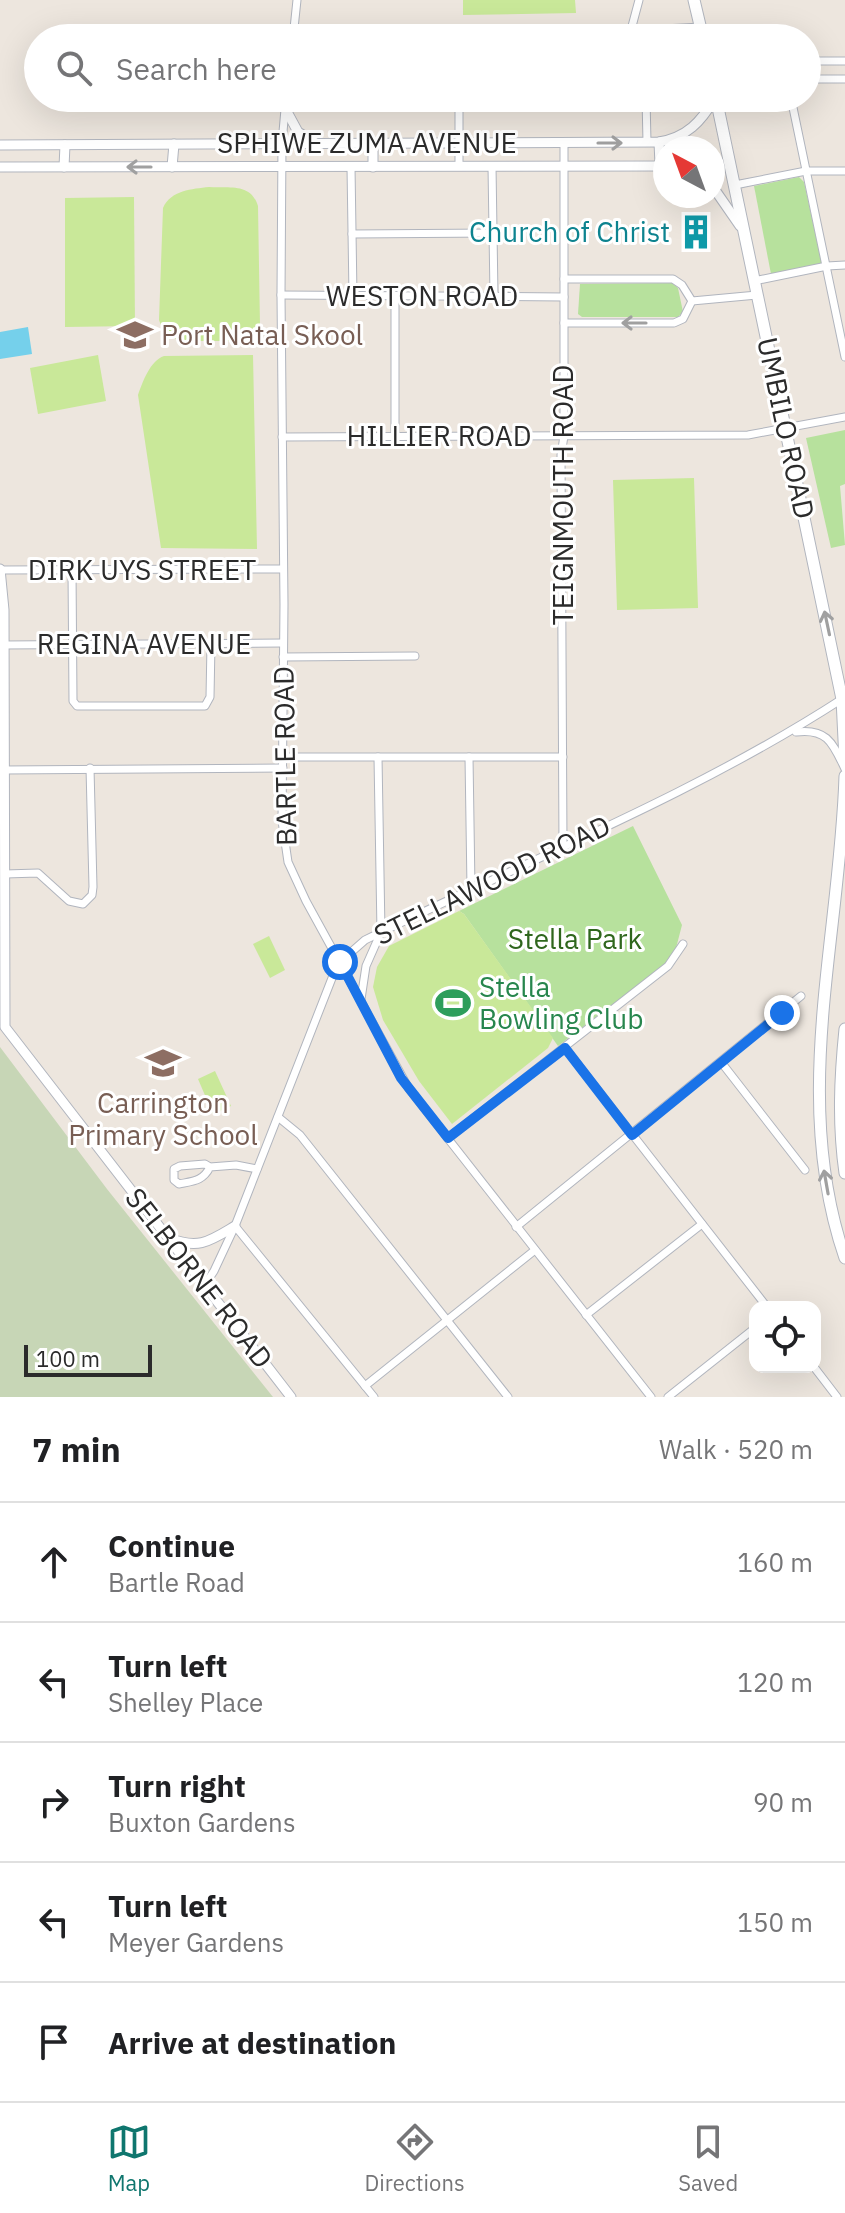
<!DOCTYPE html>
<meta charset="utf-8">
<style>
:root{--surface:#fff;--page:#f2f2f2;--text:#202124;--muted:#757577;--line:#e0e0e0;--accent:#0f766e}
body{margin:0;font-family:"IBM Plex Sans",sans-serif;background:var(--page);color:var(--text)}
.controls{position:absolute;right:24px;bottom:24px;display:grid;overflow:hidden;border-radius:16px;box-shadow:0 8px 32px #0002}
.controls button{width:72px;height:72px;display:grid;place-items:center;padding:0;border:0;border-bottom:2px solid var(--line);background:var(--surface);color:var(--text);font:40px sans-serif}
.compass{position:absolute;left:653px;top:136px;width:72px;height:72px;border-radius:50%;background:var(--surface);box-shadow:0 8px 32px #0002;rotate:319deg}
.scale{position:absolute;left:24px;bottom:20px;width:128px;box-sizing:border-box;padding-left:8px;border:4px solid #2b2b2b;border-top:0;font-size:22px;line-height:28px;white-space:nowrap;color:#2b2b2b;-webkit-text-stroke:6px #fff;paint-order:stroke}
.stop{position:absolute;width:24px;height:24px;margin:-18px;border:6px solid #1a73e8;border-radius:50%;background:#fff}
.stop.end{background:#1a73e8;border-color:#fff;box-shadow:0 2px 8px #0008}
.list{margin:0;padding:0;list-style:none}
h2{display:flex;justify-content:space-between;align-items:center;height:104px;margin:0;padding:0 32px;font-size:34px}
h2 small{font-size:26px;font-weight:400;color:var(--muted)}
.list li{display:grid;grid-template-columns:52px 1fr auto;gap:24px;align-items:center;box-sizing:border-box;height:120px;padding:0 32px;border-top:2px solid var(--line)}
.list b{display:block;font-size:30px;white-space:nowrap}
.list p{margin:0;font-size:26px;white-space:nowrap;color:var(--muted)}
.list em{font-size:26px;font-style:normal;color:var(--muted)}
.icon{flex:none;width:44px;height:44px;fill:none;stroke:currentColor;stroke-width:2;stroke-linecap:round;stroke-linejoin:round}
.map{position:relative;flex:none;width:845px;height:1397px;overflow:hidden}
.search{position:absolute;background:var(--surface);box-shadow:0 8px 32px #0002;left:24px;right:24px;top:24px;height:88px;display:flex;align-items:center;gap:20px;box-sizing:border-box;padding:0 28px;border-radius:44px;color:var(--muted);font-size:30px}
.sheet{height:704px;background:var(--surface)}
nav{display:flex;justify-content:space-around;align-items:center;box-sizing:border-box;height:112px;border-top:2px solid var(--line);background:var(--surface);font-size:22px;color:var(--muted)}
nav a{display:grid;justify-items:center;gap:4px}
nav .on{color:var(--accent)}
.map>svg:first-child{display:block}
.green{fill:#b7e19d}
.cemetery{fill:#c7d6b6}
.pitch{fill:#c9e899}
.water{fill:#75d0eb}
.lines{fill:none;stroke-linecap:round;stroke-linejoin:round}
.minor-casing{stroke:#b1b5be;stroke-width:9}
.tertiary-casing{stroke:#b1b5be;stroke-width:11}
.secondary-casing{stroke:#b1b5be;stroke-width:13}
.minor{stroke:#fff;stroke-width:7}
.tertiary{stroke:#fff;stroke-width:9}
.secondary{stroke:#fff;stroke-width:11}
.oneway{stroke:#a0a0a0}
.route{stroke:#1a73e8;stroke-width:10}
.labels{text-anchor:middle;stroke-width:6;stroke-linejoin:round;paint-order:stroke}
.street-label{font-size:28px;fill:#2b2b2b;stroke:#fff}
.culture-label{font-size:28px;fill:#0d838f;stroke:#fff;text-anchor:end}
.education-label{font-size:28px;fill:#785e54;stroke:#fff;text-anchor:start}
.park-label{font-size:28px;fill:#2f671d;stroke:#fff}
.leisure-label{font-size:28px;fill:#27864d;stroke:#fff;text-anchor:start}
</style>
<div class="map">
<svg width="845" height="1397" viewBox="0 0 845 1397">
<rect width="100%" height="100%" fill="#ede6de"/>
<g class="green">
<polygon points="799,177 804,182 822,264 771,274 754,186"/>
<polygon points="672,283 678,288 683,312 678,317 582,317 578,314 580,284"/>
<polygon points="845,430 845,484 840,486 845,545 831,548 806,438"/>
<polygon points="633,826 682,925 675,952 667,963 558,1046 464,914 459,911"/>
</g>
<polygon class="cemetery" points="0,1047 107,1189 273,1397 0,1397"/>
<g class="pitch">
<polygon points="463,0 575,0 576,13 463,15"/>
<path d="M209 187C230 188 251 183 258 206L260 326 256 332 244 341H179L163 331 159 320 163 208C171 190 192 189 209 187Z"/>
<polygon points="134,197 135,326 65,327 65,198"/>
<polygon points="98,355 106,401 38,414 30,368"/>
<path d="M253 355 257 549 161 548 138 395C143 381 150 361 164 356Z"/>
<polygon points="694,478 698,608 617,610 613,480"/>
<polygon points="459,911 464,914 553,1038 548,1048 452,1124 419,1081 383,1020 373,987 377,967 389,946"/>
<polygon points="269,936 285,970 270,978 253,944"/>
<polygon points="215,1071 231,1106 213,1114 198,1079"/>
</g>
<polygon class="water" points="28,327 32,354 0,359 0,332"/>
<g class="lines">
<g class="minor-casing">
<g id="minor">
<polyline points="294,30 645,30 701,27"/>
<polyline points="631,30 639,0"/>
<polyline points="293,38 297,0"/>
<polyline points="807,61 845,61"/>
<polyline points="807,79 845,79"/>
<polyline points="286,98 282,143 281,295 284,604 282,821 288,862 306,901 409,1089 651,1397"/>
<polyline points="459,98 459,166"/>
<polyline points="646,98 647,142"/>
<polyline points="791,98 845,357"/>
<polyline points="492,166 494,296"/>
<polyline points="351,167 353,296"/>
<polyline points="735,185 806,171 845,171"/>
<polyline points="352,234 493,233"/>
<polyline points="564,279 673,279 682,285 692,301 683,319 674,323 564,323"/>
<polyline points="754,281 827,266 845,265"/>
<polyline points="281,295 564,297"/>
<polyline points="395,295 395,437"/>
<polyline points="692,301 757,295"/>
<polyline points="282,437 748,435 845,417"/>
<polyline points="0,570 283,569"/>
<polyline points="72,570 73,701 77,706 205,706 210,697 211,644"/>
<polyline points="4,645 283,643"/>
<polyline points="283,657 415,656"/>
<path d="M796 732C828 728 833 744 845 769"/>
<polyline points="282,757 563,757"/>
<polyline points="469,757 471,888"/>
<polyline points="4,770 283,768"/>
<polyline points="563,846 561,455 564,436 564,143"/>
<polyline points="5,874 38,873 69,901 83,904 92,895 93,887 90,768"/>
<polyline points="361,999 366,966 381,932 378,757"/>
<polyline points="565,1048 767,1307"/>
<polyline points="721,1062 805,1170"/>
<polyline points="278,1117 300,1135 508,1397"/>
<polyline points="448,1138 668,966 683,944"/>
<path d="M210 1167C203 1181 194 1181 179 1184L174 1180V1169L180 1166 205 1164 210 1167 236 1165 257 1169"/>
<polyline points="235,1226 374,1397"/>
<polyline points="516,1227 801,996"/>
<path d="M204 1286 214 1271 235 1226 334 973 340 962 365 940C524 862 694 795 842 699"/>
<polyline points="586,1315 702,1224"/>
<polyline points="814,1367 837,1397"/>
<polyline points="365,1386 535,1250"/>
<polyline points="668,1397 755,1328"/>
</g>
</g>
<g class="tertiary-casing">
<g id="tertiary">
<polyline points="285,108 298,132 316,143"/>
<polyline points="659,142 660,165"/>
<polyline points="373,143 373,167"/>
<path d="M0 145 659 142C687 137 701 122 715 98"/>
<polyline points="0,167 665,166"/>
<polyline points="64,167 65,145"/>
<polyline points="172,167 174,144"/>
<polyline points="713,187 740,226"/>
<polyline points="0,569 4,610 5,1027 291,1397"/>
<path d="M169 1238C199 1250 210 1241 235 1226"/>
</g>
</g>
<g class="secondary-casing">
<g id="secondary">
<polyline points="694,0 703,38"/>
<polyline points="716,98 842,699 845,760"/>
<path d="M845 776C840 939 790 1098 845 1258"/>
<path d="M845 1029C840 1078 838 1124 845 1173"/>
</g>
</g>
<use href="#minor" class="minor"/>
<use href="#tertiary" class="tertiary"/>
<use href="#secondary" class="secondary"/>
</g>
<defs><path id="oneway-shaft" d="M-6 0H5M1.5-3L5.5 0L1.5 3" fill="none" stroke-width="1.6" stroke-linecap="round" stroke-linejoin="round" transform="scale(2)"/></defs>
<g class="oneway">
<use href="#oneway-shaft" transform="translate(610 143)"/>
<use href="#oneway-shaft" transform="translate(139 167) rotate(180)"/>
<use href="#oneway-shaft" transform="translate(634 323) rotate(180)"/>
<use href="#oneway-shaft" transform="translate(827 623) rotate(-102)"/>
<use href="#oneway-shaft" transform="translate(826 1182) rotate(-100)"/>
</g>
<g class="lines">
<polyline class="route" points="340,962 401,1078 448,1138 565,1048 632,1135 782,1013"/>
</g>
<defs>
<g id="building-bare" transform="scale(2.76)"><path d="M-4-6H4V6H1V3H-1V6H-4ZM-2.5-4.3h1.7v1.8h-1.7ZM.8-4.3h1.7v1.8H.8ZM-2.5-1h1.7V.8h-1.7ZM.8-1h1.7V.8H.8Z" fill="#0f9aa8" stroke="#fff" stroke-width="2.5" paint-order="stroke"/></g>
<g id="school-bare" transform="scale(2.76)"><path d="M0-5L7-2L0 1L-7-2ZM-4 1L0 2.5L4 1V4Q0 6-4 4Z" fill="#8d6e63" stroke="#fff" stroke-width="2.5" paint-order="stroke"/></g>
<g id="stadium-bare" transform="scale(2.76)"><path d="M0-5a6.5 5 0 1 0 0 10a6.5 5 0 1 0 0-10ZM-3.5-1.8h7v3.6h-7Z" fill="#2e9e5b" stroke="#fff" stroke-width="2.5" paint-order="stroke"/></g>
</defs>
<g fill-rule="evenodd">
<use href="#building-bare" x="696" y="232"/>
<use href="#school-bare" x="135" y="335"/>
<use href="#stadium-bare" x="453" y="1003"/>
<use href="#school-bare" x="163" y="1063"/>
</g>
<g class="labels">
<g class="street-label">
<text x="367" y="153">SPHIWE ZUMA AVENUE</text>
<text x="422" y="306">WESTON ROAD</text>
<text transform="translate(786 428) rotate(78)" y="10">UMBILO ROAD</text>
<text x="439" y="446">HILLIER ROAD</text>
<text transform="translate(563 495) rotate(-90)" y="10">TEIGNMOUTH ROAD</text>
<text x="142" y="580">DIRK UYS STREET</text>
<text x="144" y="654">REGINA AVENUE</text>
<text transform="translate(285 756) rotate(-91)" y="10">BARTLE ROAD</text>
<text transform="translate(492 880) rotate(-26)" y="10">STELLAWOOD ROAD</text>
<text transform="translate(199 1278) rotate(52)" y="10">SELBORNE ROAD</text>
</g>
<g class="culture-label">
<text x="670" y="242">Church of Christ</text>
</g>
<g class="education-label">
<text x="161" y="345">Port Natal Skool</text>
<text x="163" y="1113" text-anchor="middle">Carrington<tspan x="163" dy="32">Primary School</tspan></text>
</g>
<g class="park-label">
<text x="575" y="949">Stella Park</text>
</g>
<g class="leisure-label">
<text x="479" y="997">Stella<tspan x="479" dy="32">Bowling Club</tspan></text>
</g>
</g>
</svg>
<div class="controls">
<button><svg class="icon" aria-label="locate" viewBox="0 0 24 24"><circle cx="12" cy="12" r="6"/><path d="M12 2v4M12 18v4M2 12h4M18 12h4"/></svg></button>
</div>
<svg class="compass" viewBox="-18 -18 36 36"><path d="M0-13l5 13h-10z" fill="#e53935"/><path d="M0 13l5-13h-10z" fill="#757577"/></svg>
<div class="scale">100 m</div>
<div class="stop" style="left:340px;top:962px"></div>
<div class="stop end" style="left:782px;top:1013px"></div>
<div class="search"><svg class="icon" aria-label="search" viewBox="0 0 24 24"><circle cx="10" cy="10" r="6"/><path d="M15 15l6 6"/></svg>Search here</div>
</div>
<section class="sheet">
<h2>7 min<small>Walk · 520 m</small></h2>
<ul class="list">
<li><svg class="icon" aria-label="ahead" viewBox="0 0 24 24"><path d="M12 20V5M6 11l6-6 6 6"/></svg><div><b>Continue</b><p>Bartle Road</p></div><em>160 m</em></li>
<li><svg class="icon" aria-label="left" viewBox="0 0 24 24"><path d="M17 20v-9H6M10 6l-5 5 5 5"/></svg><div><b>Turn left</b><p>Shelley Place</p></div><em>120 m</em></li>
<li><svg class="icon" aria-label="right" viewBox="0 0 24 24"><path d="M7 20v-9h11M14 6l5 5-5 5"/></svg><div><b>Turn right</b><p>Buxton Gardens</p></div><em>90 m</em></li>
<li><svg class="icon" aria-label="left" viewBox="0 0 24 24"><path d="M17 20v-9H6M10 6l-5 5 5 5"/></svg><div><b>Turn left</b><p>Meyer Gardens</p></div><em>150 m</em></li>
<li><svg class="icon" aria-label="arrive" viewBox="0 0 24 24"><path d="M6 21V4h12l-3 4 3 4H6"/></svg><div><b>Arrive at destination</b></div></li>
</ul>
</section>
<nav>
<a class="on"><svg class="icon" aria-label="map" viewBox="0 0 24 24"><path d="M3 6l6-2 6 2 6-2v14l-6 2-6-2-6 2zM9 4v14M15 6v14"/></svg>Map</a>
<a><svg class="icon" aria-label="directions" viewBox="0 0 24 24"><path d="M12 3l9 9-9 9-9-9zM9 14v-3h6M13 9l2 2-2 2"/></svg>Directions</a>
<a><svg class="icon" aria-label="saved" viewBox="0 0 24 24"><path d="M7 4h10v16l-5-4-5 4z"/></svg>Saved</a>
</nav>
